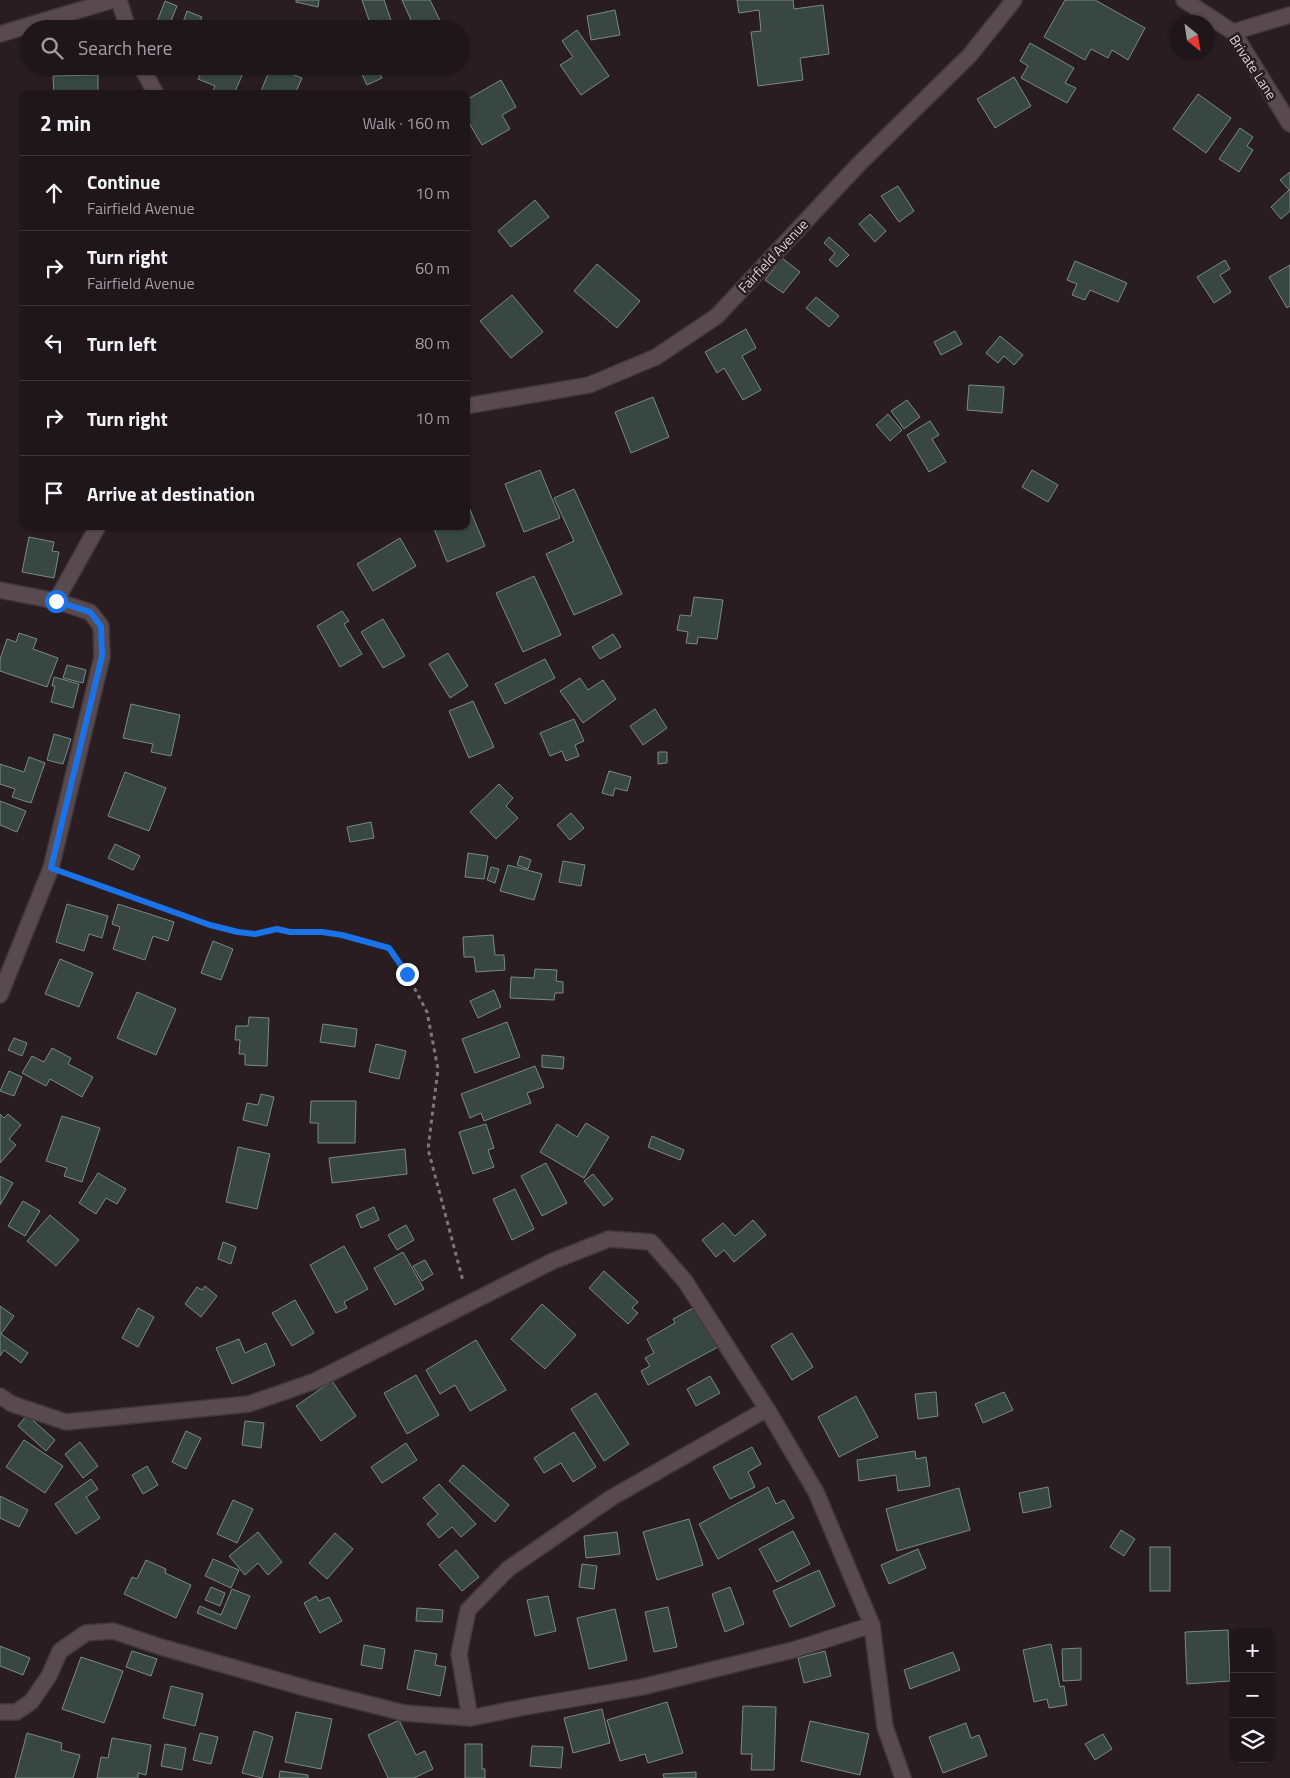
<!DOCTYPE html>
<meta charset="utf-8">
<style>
:root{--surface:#1f1619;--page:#2c2326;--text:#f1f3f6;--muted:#a19fa2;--line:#3c3538}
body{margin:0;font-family:"Titillium Web",sans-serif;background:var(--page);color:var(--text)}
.controls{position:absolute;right:15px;bottom:15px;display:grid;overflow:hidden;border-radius:10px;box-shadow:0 1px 4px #0004}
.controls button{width:45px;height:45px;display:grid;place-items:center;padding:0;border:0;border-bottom:1px solid var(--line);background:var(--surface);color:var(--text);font:25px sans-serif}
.compass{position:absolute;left:1170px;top:15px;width:45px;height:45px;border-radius:50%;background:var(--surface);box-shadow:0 1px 4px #0004;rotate:150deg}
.stop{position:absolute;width:15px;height:15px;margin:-11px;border:4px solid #1a73e8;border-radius:50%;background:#fff}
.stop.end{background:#1a73e8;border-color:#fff;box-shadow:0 1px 5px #0008}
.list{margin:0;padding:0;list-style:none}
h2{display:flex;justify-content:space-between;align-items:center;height:65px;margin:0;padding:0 20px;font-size:21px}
h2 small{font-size:16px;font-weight:400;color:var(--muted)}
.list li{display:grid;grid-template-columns:32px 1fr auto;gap:15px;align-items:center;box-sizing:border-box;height:75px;padding:0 20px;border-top:1px solid var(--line)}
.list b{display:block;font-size:19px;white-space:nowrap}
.list p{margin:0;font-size:16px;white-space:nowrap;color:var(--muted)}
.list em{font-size:16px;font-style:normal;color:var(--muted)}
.icon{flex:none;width:28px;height:28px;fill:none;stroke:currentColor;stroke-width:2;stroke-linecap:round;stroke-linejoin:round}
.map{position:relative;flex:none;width:1290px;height:1778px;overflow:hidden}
.search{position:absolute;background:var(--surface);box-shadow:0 1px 4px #0004;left:20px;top:20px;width:450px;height:55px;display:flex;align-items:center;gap:12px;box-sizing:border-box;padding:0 18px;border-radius:28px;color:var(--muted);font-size:19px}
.panel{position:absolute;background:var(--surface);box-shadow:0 1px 4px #0004;left:20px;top:90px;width:450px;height:440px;border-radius:10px}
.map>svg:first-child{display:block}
.building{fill:#384742;stroke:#798a85}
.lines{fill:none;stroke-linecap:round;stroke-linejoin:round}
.minor-casing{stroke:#42383c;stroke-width:18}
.path{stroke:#807679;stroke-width:3;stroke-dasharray:4 4;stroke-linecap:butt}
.minor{stroke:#584a4f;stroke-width:15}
.route{stroke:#1a73e8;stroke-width:6}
.labels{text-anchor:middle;stroke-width:5;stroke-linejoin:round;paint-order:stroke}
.street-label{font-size:14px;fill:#dcd3d6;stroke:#291d21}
</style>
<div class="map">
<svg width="1290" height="1778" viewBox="0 0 1290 1778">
<rect width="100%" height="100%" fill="#291d21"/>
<g class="building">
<polygon points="296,0 319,0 318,7 296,2"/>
<polygon points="362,0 384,0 393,26 386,29 372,29"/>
<polygon points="402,0 430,0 444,29 415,29"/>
<polygon points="737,0 793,0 794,9 823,5 829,54 800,58 803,80 758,86 751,32 761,31 759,10 739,13"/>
<polygon points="1065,0 1095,0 1145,28 1128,60 1112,50 1108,58 1091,49 1085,60 1044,37"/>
<polygon points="165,1 177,6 171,21 182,25 187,11 202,17 197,29 159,29 155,27"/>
<polygon points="615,10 620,35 591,40 587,16"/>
<polygon points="577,30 609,76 581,95 560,65 573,57 562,41"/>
<polygon points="1030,43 1074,68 1065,83 1076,88 1067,103 1021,78 1028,66 1020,61"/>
<polygon points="204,66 246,66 234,94 212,93 215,86 198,79"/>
<polygon points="271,66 302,78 295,94 260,94"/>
<polygon points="358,66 376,66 382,78 367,85"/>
<polygon points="98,75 98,94 54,94 53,76"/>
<polygon points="1014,77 1031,106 995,128 977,99"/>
<polygon points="501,80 516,107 502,115 510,129 482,145 466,118 466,100"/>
<polygon points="1198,94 1231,118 1206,153 1173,129"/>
<polygon points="1240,128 1253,137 1247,146 1253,150 1239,172 1219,159"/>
<polygon points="1290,172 1290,211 1281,219 1271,207 1289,190 1280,180"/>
<polygon points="898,186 914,211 899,222 881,196"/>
<polygon points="535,200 549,217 511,247 498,231"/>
<polygon points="870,214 886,231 875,242 859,224"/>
<polygon points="829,237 849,255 837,267 829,260 835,253 824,243"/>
<polygon points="782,258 800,272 783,293 765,280"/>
<polygon points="1225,260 1230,269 1220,275 1231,292 1214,303 1197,277"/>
<polygon points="1075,261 1127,283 1118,302 1090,290 1085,300 1072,295 1077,284 1067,280"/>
<polygon points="597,264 640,301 617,328 574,291"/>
<polygon points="1290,265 1290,306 1287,308 1269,277"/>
<polygon points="512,295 543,332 511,358 480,321"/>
<polygon points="816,297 839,316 829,327 806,308"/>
<polygon points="746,329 756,348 742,356 761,390 743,400 724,368 717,373 705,352"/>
<polygon points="955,331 962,344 941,355 934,342"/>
<polygon points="1000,336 1023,355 1014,365 1004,356 998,363 986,353"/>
<polygon points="969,385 1004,387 1002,413 967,410"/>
<polygon points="653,397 669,437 631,453 615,412"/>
<polygon points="907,400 920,417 904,429 891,411"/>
<polygon points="888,414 902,430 890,441 876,425"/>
<polygon points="930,421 939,435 932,439 946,462 929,472 907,435"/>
<polygon points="540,470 560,518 524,532 505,484"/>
<polygon points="1032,470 1058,485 1048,502 1022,487"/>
<polygon points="574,489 622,594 574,615 546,554 574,541 554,498"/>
<polygon points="466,500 485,546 447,562 433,526 466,526"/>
<polygon points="29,537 54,542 52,551 59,552 54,578 22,572"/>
<polygon points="400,538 416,566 373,591 357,564"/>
<polygon points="534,576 561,635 523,652 496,593"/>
<polygon points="694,597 723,600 717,639 698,637 697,644 686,643 688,632 677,630 680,615 691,616"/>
<polygon points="342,611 349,621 344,624 362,654 340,667 317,626"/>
<polygon points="383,619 405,656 383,668 361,632"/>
<polygon points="19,633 37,639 33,649 58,658 47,687 0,671 0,659 7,639 16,642"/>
<polygon points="613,634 621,647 600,659 592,647"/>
<polygon points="448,653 468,686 450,698 429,664"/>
<polygon points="545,659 555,678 505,704 495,684"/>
<polygon points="67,665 86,670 83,683 63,678"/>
<polygon points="54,677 79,684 73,708 51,702 55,686 52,686"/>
<polygon points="580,678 588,690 603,680 616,699 583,723 560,691"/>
<polygon points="473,701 494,747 469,758 449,711"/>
<polygon points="131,704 180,715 171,756 151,752 153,744 123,738"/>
<polygon points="655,709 667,728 643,745 630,726"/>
<polygon points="574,719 584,741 575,745 579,756 566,761 562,751 550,756 540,733"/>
<polygon points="54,734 71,739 63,764 47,760"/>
<polygon points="658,752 667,752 667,763 658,764"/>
<polygon points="29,757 45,763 31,803 12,797 15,789 0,784 0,764 24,772"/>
<polygon points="609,771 631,777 627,791 615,788 613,796 602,793"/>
<polygon points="125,772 166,788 149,831 108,816"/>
<polygon points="499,784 513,798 506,806 518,818 496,839 470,812"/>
<polygon points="0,801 26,811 17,832 0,825"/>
<polygon points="571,813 584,828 570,840 557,825"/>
<polygon points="371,822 374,838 350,842 347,827"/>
<polygon points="115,844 140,856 133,870 108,858"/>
<polygon points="468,853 488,856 484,879 465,877"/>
<polygon points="520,856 531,860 528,869 517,865"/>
<polygon points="563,861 585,865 581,886 559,882"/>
<polygon points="508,865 542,874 534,900 500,891"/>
<polygon points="491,867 499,869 495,883 487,880"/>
<polygon points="67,904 108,916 102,938 89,934 84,951 56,942"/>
<polygon points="118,904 174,922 168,941 153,936 145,960 113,949 120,927 112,924"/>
<polygon points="493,935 495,955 504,955 505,970 476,972 474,957 464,957 463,937"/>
<polygon points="213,941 233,949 221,980 201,973"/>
<polygon points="60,959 93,973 79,1007 45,994"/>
<polygon points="535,969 557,970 556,981 563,982 563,993 555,993 554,1000 510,998 511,977 534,978"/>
<polygon points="494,990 501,1007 478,1018 470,1001"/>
<polygon points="137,992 176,1009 156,1055 117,1038"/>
<polygon points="249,1017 269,1018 267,1066 245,1065 245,1054 239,1054 240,1040 235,1040 236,1026 248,1026"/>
<polygon points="507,1022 520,1057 475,1073 462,1039"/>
<polygon points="323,1024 357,1029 355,1047 320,1042"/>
<polygon points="14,1038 27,1043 22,1056 8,1050"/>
<polygon points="376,1044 406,1051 399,1079 369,1072"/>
<polygon points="52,1048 71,1058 68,1064 93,1077 82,1097 50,1079 46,1086 22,1073 32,1056 44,1062"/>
<polygon points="542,1055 564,1057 563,1069 542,1067"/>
<polygon points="535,1066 544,1087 527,1093 531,1103 484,1121 481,1113 470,1118 461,1094"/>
<polygon points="9,1071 22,1077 14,1096 0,1091"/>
<polygon points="261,1094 274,1097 267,1126 243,1120 247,1103 258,1105"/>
<polygon points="311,1101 356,1101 355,1143 318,1143 318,1123 310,1123"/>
<polygon points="0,1114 4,1118 8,1114 21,1125 9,1139 16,1145 0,1163"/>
<polygon points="62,1116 100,1128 82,1182 64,1176 67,1168 46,1161"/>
<polygon points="586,1123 609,1137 584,1178 540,1152 557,1124 577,1137"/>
<polygon points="486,1124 494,1148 488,1150 494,1167 473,1174 459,1132"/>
<polygon points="652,1136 684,1150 680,1160 648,1147"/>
<polygon points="238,1147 270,1154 257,1209 226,1202"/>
<polygon points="405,1149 407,1174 332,1183 329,1158"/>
<polygon points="546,1163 567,1203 542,1216 521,1176"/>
<polygon points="98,1173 126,1189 117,1204 106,1198 96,1214 79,1203"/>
<polygon points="593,1174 613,1199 604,1206 584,1181"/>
<polygon points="0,1176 13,1183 0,1205"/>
<polygon points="515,1189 534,1229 512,1240 493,1199"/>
<polygon points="23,1201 40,1211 25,1236 8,1226"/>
<polygon points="374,1207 379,1220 361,1228 356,1215"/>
<polygon points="50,1215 79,1240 56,1266 27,1241"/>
<polygon points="753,1220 766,1235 734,1262 724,1250 716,1257 702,1240 723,1223 735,1236"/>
<polygon points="406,1225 414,1240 397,1250 388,1235"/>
<polygon points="223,1242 236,1247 231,1264 218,1259"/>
<polygon points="344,1246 368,1289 344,1302 347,1308 336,1313 310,1265"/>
<polygon points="403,1252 424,1289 395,1305 374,1268"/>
<polygon points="425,1260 433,1274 422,1281 413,1266"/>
<polygon points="604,1271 638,1302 632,1308 638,1313 628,1324 589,1288"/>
<polygon points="205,1286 217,1296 201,1317 185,1304 197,1287 202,1290"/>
<polygon points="295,1300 314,1333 292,1346 272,1313"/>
<polygon points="542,1304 576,1335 545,1369 511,1339"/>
<polygon points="0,1306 14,1316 1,1334 28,1353 21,1363 4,1350 0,1356"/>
<polygon points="695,1307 718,1347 648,1385 641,1371 650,1366 645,1358 654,1353 647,1339 675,1323 673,1319"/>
<polygon points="138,1308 154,1317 138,1347 122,1338"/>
<polygon points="792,1333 813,1367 792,1380 771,1346"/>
<polygon points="239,1339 245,1353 266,1343 275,1365 232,1384 216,1348"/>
<polygon points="476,1340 506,1390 470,1411 455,1385 440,1394 426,1370"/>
<polygon points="416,1375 439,1415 407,1434 384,1393"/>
<polygon points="710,1376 720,1393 696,1406 687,1389"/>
<polygon points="332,1381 356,1416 321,1441 296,1406"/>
<polygon points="936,1392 938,1416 918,1419 915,1394"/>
<polygon points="1004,1392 1013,1410 983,1423 975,1404"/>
<polygon points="596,1393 629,1444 604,1461 571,1409"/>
<polygon points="856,1396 878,1437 839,1457 818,1417"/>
<polygon points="27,1415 55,1440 46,1451 18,1426"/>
<polygon points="245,1421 264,1423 261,1448 242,1445"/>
<polygon points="186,1431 201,1438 186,1469 172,1462"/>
<polygon points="574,1432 596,1467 573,1482 561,1463 544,1473 534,1458"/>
<polygon points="24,1440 63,1466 45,1493 6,1467"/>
<polygon points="80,1442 98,1466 83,1478 65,1454"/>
<polygon points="406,1443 417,1460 382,1483 371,1467"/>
<polygon points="752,1447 761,1464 748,1472 755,1487 730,1499 713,1467"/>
<polygon points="915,1451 916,1459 926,1457 930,1486 898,1491 896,1475 859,1481 857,1460"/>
<polygon points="463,1465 509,1505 495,1522 449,1481"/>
<polygon points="147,1466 158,1485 143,1494 132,1475"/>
<polygon points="91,1479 98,1489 86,1497 100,1518 76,1534 55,1504"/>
<polygon points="439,1484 476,1524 461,1537 452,1527 439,1538 427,1524 438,1514 423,1498"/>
<polygon points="768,1487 776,1504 784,1500 794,1518 718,1559 699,1524"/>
<polygon points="1048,1487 1051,1507 1023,1513 1019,1493"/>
<polygon points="959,1488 970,1530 897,1551 886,1509"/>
<polygon points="0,1496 28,1510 19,1527 0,1518"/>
<polygon points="233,1500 253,1509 237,1543 217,1534"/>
<polygon points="689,1519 703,1565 657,1580 643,1532"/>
<polygon points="1121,1530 1135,1539 1124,1556 1110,1547"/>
<polygon points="793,1531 810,1564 777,1582 759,1549"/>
<polygon points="258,1532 282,1562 268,1575 258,1563 245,1575 229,1556"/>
<polygon points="617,1532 620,1554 586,1558 584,1536"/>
<polygon points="335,1533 353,1549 327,1579 309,1563"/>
<rect x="1150" y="1547" width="20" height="44"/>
<polygon points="918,1549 926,1568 889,1584 881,1565"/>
<polygon points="456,1550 479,1577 462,1591 439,1565"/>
<polygon points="213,1559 239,1570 231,1588 205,1576"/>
<polygon points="146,1560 166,1569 165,1573 191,1585 176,1618 124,1594 132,1577 137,1579"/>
<polygon points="582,1564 597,1566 594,1589 579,1587"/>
<polygon points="819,1570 835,1606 790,1627 773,1591"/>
<polygon points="211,1587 225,1593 220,1606 205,1600"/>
<polygon points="730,1587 744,1624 725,1632 712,1594"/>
<polygon points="232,1589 250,1596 236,1629 197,1613 200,1606 221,1615"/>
<polygon points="316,1596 319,1601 329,1597 342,1621 320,1633 304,1603"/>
<polygon points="548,1596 556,1631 535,1636 527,1600"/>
<polygon points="668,1607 677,1647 654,1652 645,1612"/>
<polygon points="417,1608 443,1610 442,1622 416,1621"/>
<polygon points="615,1609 627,1660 589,1669 577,1618"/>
<polygon points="1228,1630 1230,1681 1187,1684 1185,1632"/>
<polygon points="1051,1644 1060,1687 1064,1686 1067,1705 1049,1708 1047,1699 1034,1702 1023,1650"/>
<polygon points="364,1645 385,1649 382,1669 361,1665"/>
<polygon points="0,1646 30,1658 23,1675 0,1666"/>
<polygon points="1081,1648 1081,1680 1063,1681 1062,1649"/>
<polygon points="415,1650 437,1654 435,1665 446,1667 440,1696 407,1689"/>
<polygon points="132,1651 157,1659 151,1676 126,1667"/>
<polygon points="825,1651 831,1676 804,1683 798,1658"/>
<polygon points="953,1652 960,1670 910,1689 904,1670"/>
<polygon points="81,1657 123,1671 104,1723 62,1709"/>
<polygon points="171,1686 203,1694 195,1726 163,1718"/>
<polygon points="667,1702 683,1753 648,1763 645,1754 620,1761 607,1720"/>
<polygon points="743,1706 776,1707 774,1770 751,1770 752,1754 741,1754"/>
<polygon points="602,1709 610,1743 573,1753 564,1718"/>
<polygon points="296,1712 332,1719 321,1769 285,1762"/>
<polygon points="399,1720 416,1755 425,1751 433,1769 414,1778 388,1778 368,1735"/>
<polygon points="810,1721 869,1734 860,1775 801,1761"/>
<polygon points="966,1723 971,1738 979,1735 987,1756 943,1773 929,1737"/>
<polygon points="254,1731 273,1737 262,1778 242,1773"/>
<polygon points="27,1733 62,1743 61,1750 80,1755 73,1778 15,1778"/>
<polygon points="200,1733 218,1737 211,1764 193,1760"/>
<polygon points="1103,1734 1112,1749 1095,1760 1085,1744"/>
<polygon points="112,1738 151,1745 146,1775 138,1773 138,1778 97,1778 101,1757 108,1758"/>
<polygon points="165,1744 186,1748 182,1770 161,1766"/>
<polygon points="465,1744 482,1744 482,1769 485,1769 485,1778 465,1778"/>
<polygon points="532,1746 563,1747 561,1768 530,1766"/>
<polygon points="280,1771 308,1775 308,1778 279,1778"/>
<polygon points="696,1772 696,1778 664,1778 663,1774"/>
</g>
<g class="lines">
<g class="minor-casing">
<g id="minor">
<polyline points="119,0 128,29"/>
<polyline points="1184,0 1233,32 1290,124"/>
<polyline points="1233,32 1290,15"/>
<polyline points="0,34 113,0"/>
<polyline points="141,66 156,94"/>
<polyline points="466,406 589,385 656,357 717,316 858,165 970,55 1014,0"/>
<polyline points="0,590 56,601 90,612 101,626 102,657 51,868 0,995"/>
<polyline points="56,601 98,526"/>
<polyline points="0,1396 12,1404 66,1422 249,1404 315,1381 553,1261 609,1239 651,1242 685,1281 767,1409 816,1492 872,1625 885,1727 903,1778"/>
<polyline points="0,1712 16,1712 31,1702 49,1676 60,1651 86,1633 113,1631 161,1647 309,1689 404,1713 470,1718 525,1707 642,1687 793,1650 872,1625"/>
<polyline points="470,1718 459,1654 468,1610 508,1569 611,1498 767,1409"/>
</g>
</g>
<polyline class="path" points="73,876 211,925 238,932 255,934 277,929 290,932 322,932 342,935 389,948 407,974 427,1012 438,1069 428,1149 463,1281"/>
<use href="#minor" class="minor"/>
</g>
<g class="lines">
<polyline class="route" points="56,601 90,612 101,626 102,656 51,868 210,925 238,932 255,934 277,929 290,932 322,932 342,935 389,948 407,974"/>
</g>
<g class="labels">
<g class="street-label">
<text transform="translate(1253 67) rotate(57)" y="5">Brivate Lane</text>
<text transform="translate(773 256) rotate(-47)" y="5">Fairfield Avenue</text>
</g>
</g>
</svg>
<div class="controls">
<button>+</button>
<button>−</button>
<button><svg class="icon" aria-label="layers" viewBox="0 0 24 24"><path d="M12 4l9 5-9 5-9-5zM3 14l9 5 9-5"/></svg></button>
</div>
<svg class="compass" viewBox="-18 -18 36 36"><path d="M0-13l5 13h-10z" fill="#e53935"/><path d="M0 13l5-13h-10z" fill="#a19fa2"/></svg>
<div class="stop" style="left:56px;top:601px"></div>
<div class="stop end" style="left:407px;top:974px"></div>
<div class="search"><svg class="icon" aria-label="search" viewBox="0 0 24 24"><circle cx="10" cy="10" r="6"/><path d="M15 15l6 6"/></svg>Search here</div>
<section class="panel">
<h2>2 min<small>Walk · 160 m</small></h2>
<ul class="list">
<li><svg class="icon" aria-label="ahead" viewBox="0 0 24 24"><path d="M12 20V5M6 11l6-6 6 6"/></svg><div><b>Continue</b><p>Fairfield Avenue</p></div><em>10 m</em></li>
<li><svg class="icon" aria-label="right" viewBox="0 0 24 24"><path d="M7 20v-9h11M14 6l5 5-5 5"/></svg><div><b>Turn right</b><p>Fairfield Avenue</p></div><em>60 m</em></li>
<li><svg class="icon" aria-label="left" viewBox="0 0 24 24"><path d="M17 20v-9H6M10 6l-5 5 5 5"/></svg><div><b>Turn left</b></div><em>80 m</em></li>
<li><svg class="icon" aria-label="right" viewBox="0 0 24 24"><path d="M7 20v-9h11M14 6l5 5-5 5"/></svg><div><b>Turn right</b></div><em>10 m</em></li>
<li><svg class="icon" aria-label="arrive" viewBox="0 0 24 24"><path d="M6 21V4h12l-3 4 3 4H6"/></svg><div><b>Arrive at destination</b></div></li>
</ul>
</section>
</div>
